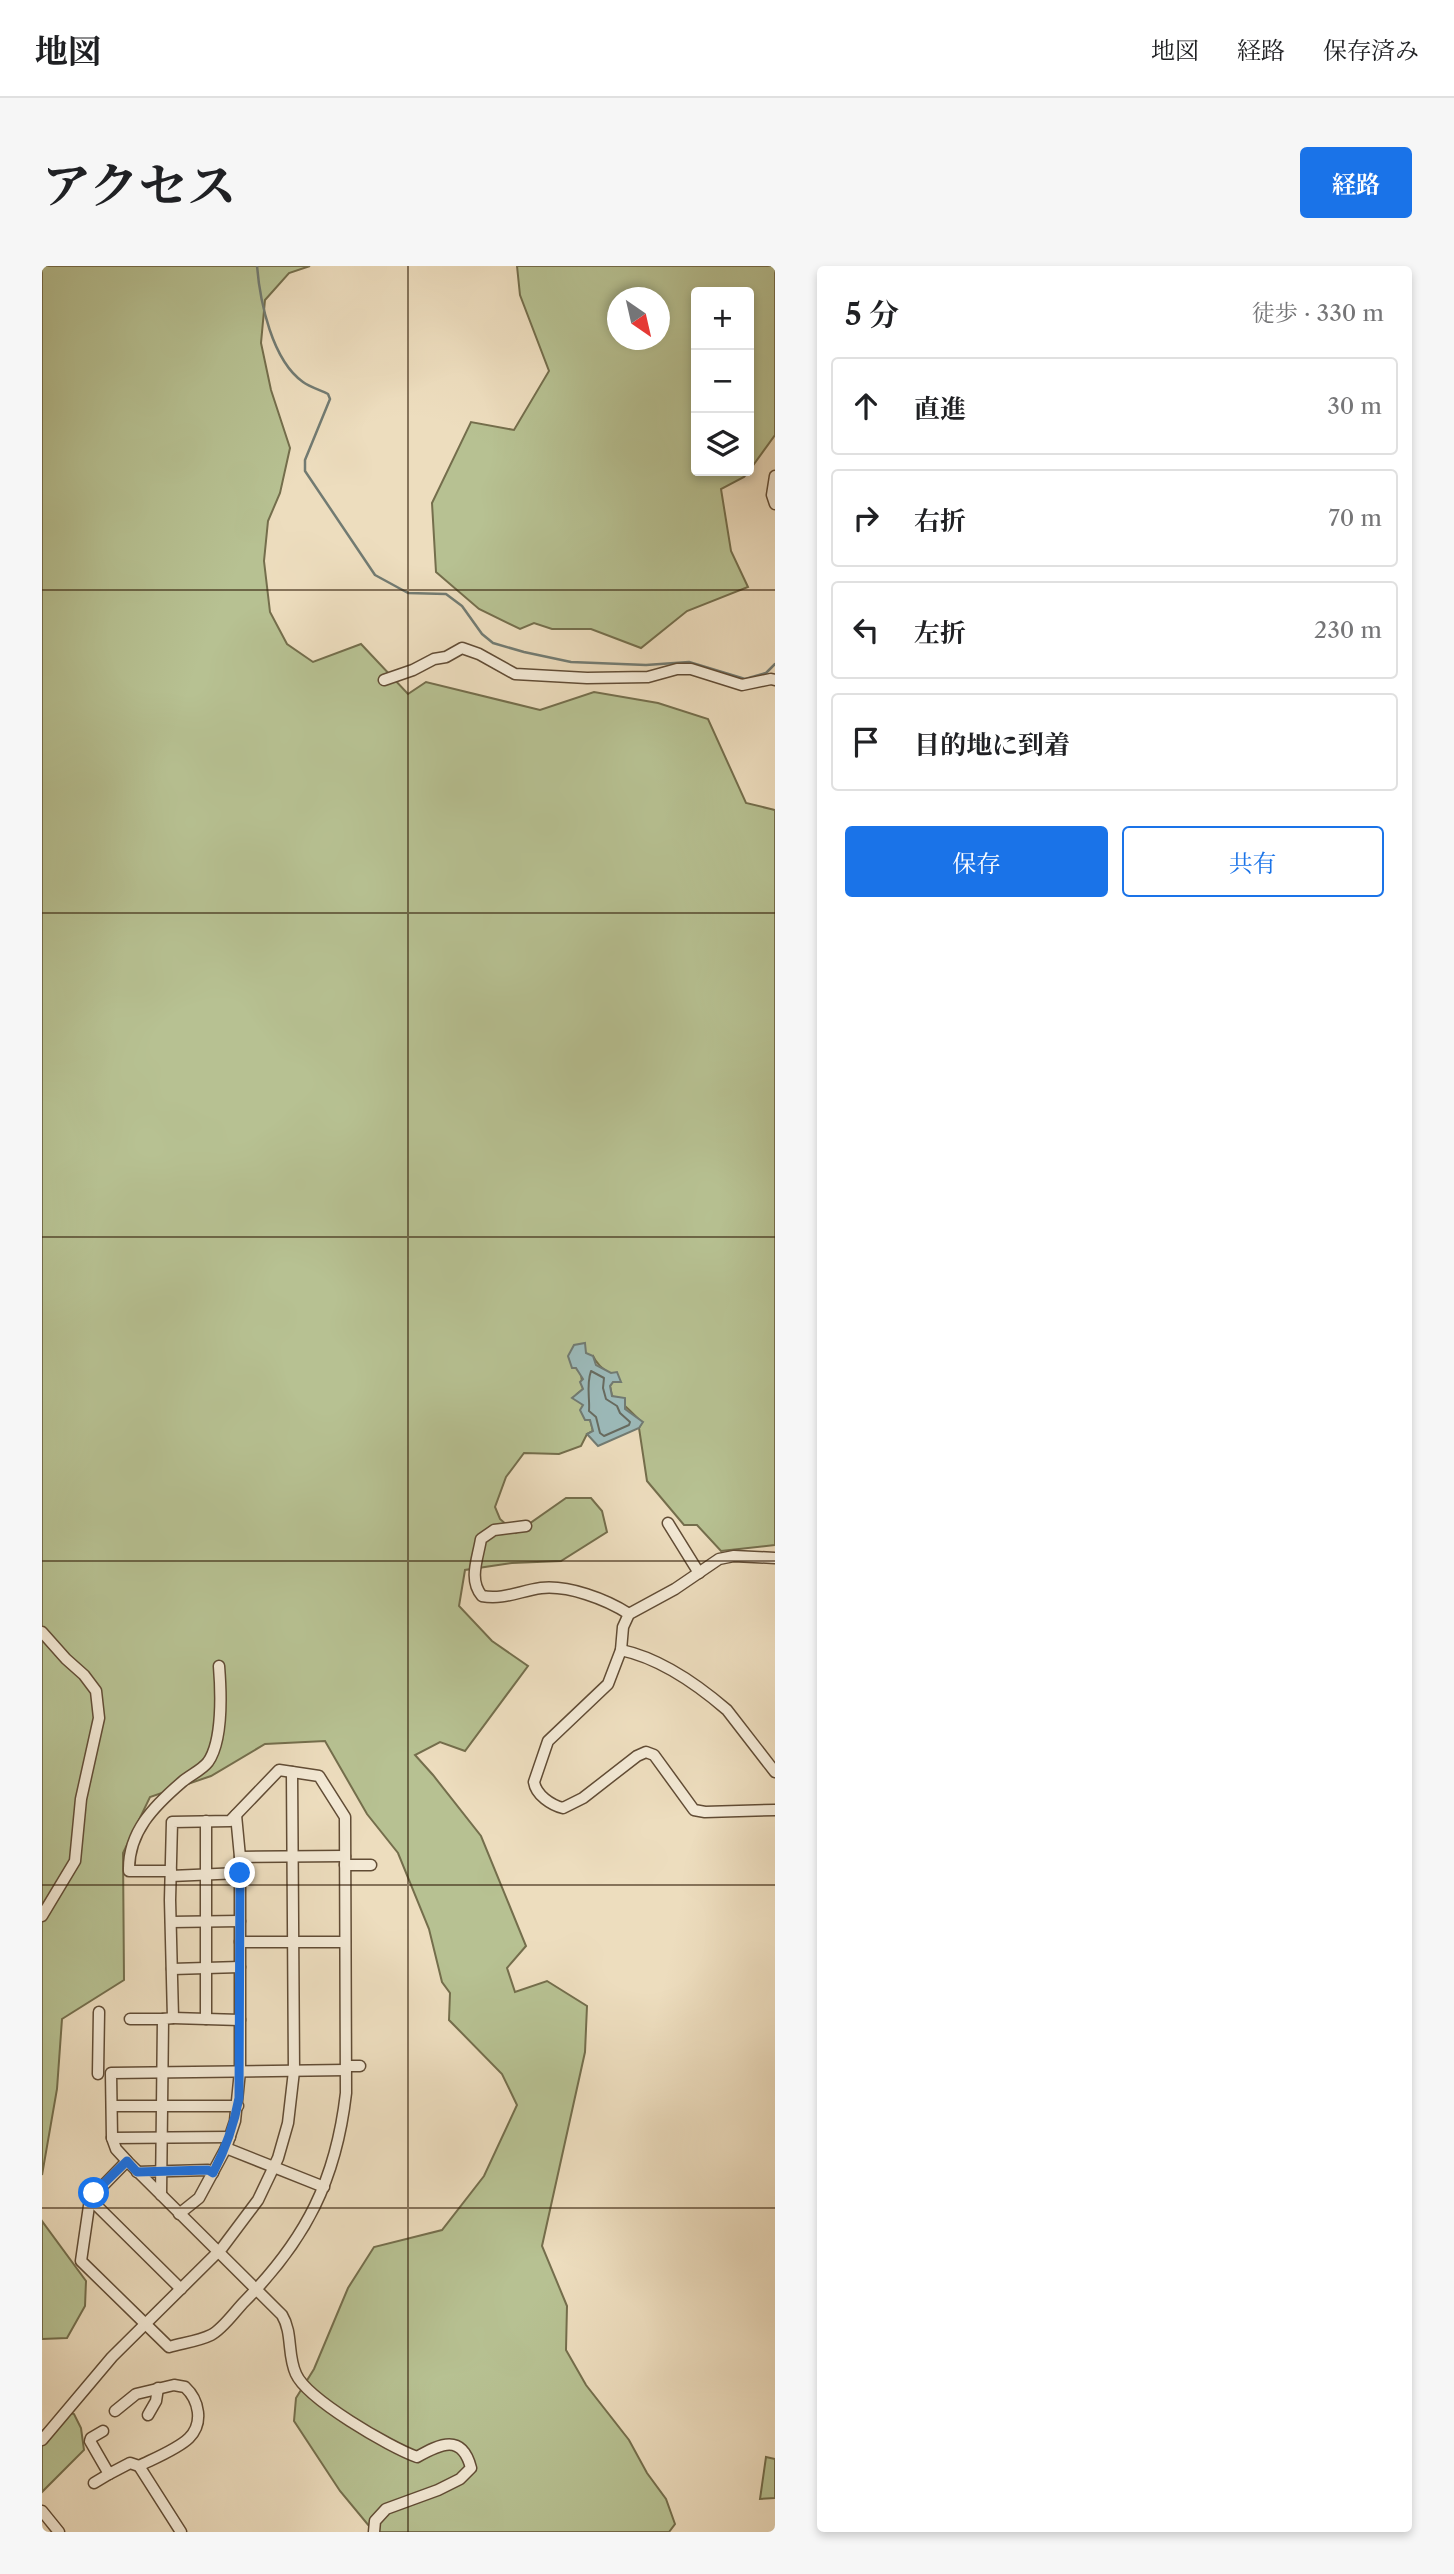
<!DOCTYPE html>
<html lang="ja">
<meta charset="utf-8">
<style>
:root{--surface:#fff;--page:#f6f6f6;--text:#202124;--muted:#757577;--line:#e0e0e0;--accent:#1a73e8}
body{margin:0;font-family:"Libre Caslon Text","Noto Serif JP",serif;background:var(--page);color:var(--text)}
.controls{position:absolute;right:21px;top:21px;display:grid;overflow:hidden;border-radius:7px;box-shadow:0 4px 10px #0003}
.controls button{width:63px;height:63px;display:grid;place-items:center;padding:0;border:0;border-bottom:2px solid var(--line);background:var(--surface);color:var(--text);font:35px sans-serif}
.compass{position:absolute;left:565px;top:21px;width:63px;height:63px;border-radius:50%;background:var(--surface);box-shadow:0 4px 10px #0003;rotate:146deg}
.stop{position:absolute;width:21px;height:21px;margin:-16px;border:5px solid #1a73e8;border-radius:50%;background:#fff}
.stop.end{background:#1a73e8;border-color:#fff;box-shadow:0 2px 7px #0008}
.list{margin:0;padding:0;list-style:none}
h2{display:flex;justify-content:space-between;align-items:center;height:91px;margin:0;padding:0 28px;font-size:30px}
h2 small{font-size:23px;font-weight:400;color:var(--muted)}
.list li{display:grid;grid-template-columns:46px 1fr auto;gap:21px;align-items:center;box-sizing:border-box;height:98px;margin:0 14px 14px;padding:0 14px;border:2px solid var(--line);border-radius:7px}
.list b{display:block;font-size:26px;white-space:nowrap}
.list em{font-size:23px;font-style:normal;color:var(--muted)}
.actions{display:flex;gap:14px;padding:21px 28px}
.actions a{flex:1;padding:16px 0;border:2px solid var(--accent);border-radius:7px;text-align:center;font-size:24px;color:var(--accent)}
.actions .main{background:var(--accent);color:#fff}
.icon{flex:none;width:38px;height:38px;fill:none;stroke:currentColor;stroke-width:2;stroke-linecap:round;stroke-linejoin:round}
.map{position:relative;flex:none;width:733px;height:2266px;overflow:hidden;border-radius:7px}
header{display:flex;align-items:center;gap:42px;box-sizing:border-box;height:98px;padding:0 35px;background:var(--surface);border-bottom:2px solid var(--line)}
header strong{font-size:33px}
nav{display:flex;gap:38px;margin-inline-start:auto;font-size:24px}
.intro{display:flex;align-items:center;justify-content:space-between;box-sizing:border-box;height:168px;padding:0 42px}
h1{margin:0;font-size:49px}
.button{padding:18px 32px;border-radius:7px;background:var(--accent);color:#fff;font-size:24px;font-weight:700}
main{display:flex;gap:42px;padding:0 42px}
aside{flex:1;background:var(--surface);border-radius:7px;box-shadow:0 4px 10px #0003}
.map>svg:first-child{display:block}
.green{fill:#b7c192;stroke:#746e4c;stroke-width:2;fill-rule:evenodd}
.water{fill:#9cbaba;stroke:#727b72;stroke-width:2}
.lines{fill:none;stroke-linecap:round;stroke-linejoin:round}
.shore{stroke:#676b60;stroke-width:2}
.stream{stroke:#727b72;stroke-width:2.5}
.street-casing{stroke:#614c35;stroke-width:13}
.street{stroke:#f3e9d5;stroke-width:10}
.route{stroke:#1a73e8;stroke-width:9}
.grid{fill:none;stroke:#321c07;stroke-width:2;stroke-opacity:0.55}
</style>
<header>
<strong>地図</strong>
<nav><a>地図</a><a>経路</a><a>保存済み</a></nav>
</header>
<div class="intro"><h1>アクセス</h1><a class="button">経路</a></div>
<main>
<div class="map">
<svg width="733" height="2266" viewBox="0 0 733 2266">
<rect width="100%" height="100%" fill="#edddbe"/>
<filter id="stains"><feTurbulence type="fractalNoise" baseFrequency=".00286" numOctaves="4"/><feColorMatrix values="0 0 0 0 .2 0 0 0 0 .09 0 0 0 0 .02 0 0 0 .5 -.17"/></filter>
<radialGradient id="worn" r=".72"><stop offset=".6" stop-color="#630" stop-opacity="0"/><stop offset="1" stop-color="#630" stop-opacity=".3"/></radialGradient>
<g class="green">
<path d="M0 0H268L247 7 223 34 219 77 229 124 248 182 238 227 226 255 222 295 228 346 245 378 271 396 319 378 366 428 384 416 498 444 552 426 616 437 666 453 704 537 733 544V1279L679 1285 655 1259H642L605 1215 597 1162 600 1156C593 1150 577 1133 570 1130L568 1120 571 1116H578C569 1107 556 1102 551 1090L534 1102 539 1108 541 1123 535 1128 548 1153 551 1165 545 1168 539 1180 517 1188 482 1187 464 1211 453 1241 458 1253 474 1267 524 1232H549L560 1245 565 1266 519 1295 470 1297 423 1304 417 1340 450 1375 486 1400 423 1485 398 1476 373 1489 391 1509 439 1570 484 1680 465 1702 473 1726 505 1715 545 1740 543 1786 500 1980 525 2040 524 2084 544 2119 587 2174 605 2207 624 2233 633 2258 627 2266H332L298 2225 252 2155 254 2132 272 2103 306 2022 332 1981 400 1964 442 1910 475 1839 460 1808 407 1754 408 1727 400 1716 387 1663 356 1587 325 1548 283 1475 223 1478 169 1510 108 1531 81 1587 82 1714 20 1753 15 1823 0 1909Z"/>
<path d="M475 0H733V169L707 205V26H654V205H707L702 211 679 223 689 285 706 321 645 345 599 382 549 363H510L492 357 478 363 437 343 394 306 390 237 429 156 472 164 507 105 478 29ZM576 32H618V74H576Z"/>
<polygon points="0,1955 44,2015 43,2040 25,2072 0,2073"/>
<polygon points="24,2146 32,2148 39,2162 42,2184 0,2226 0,2165"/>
<polygon points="724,2191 733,2193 733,2232 718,2233"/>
</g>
<polygon class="water" points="543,1077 544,1087 551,1090 554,1099 569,1107 575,1106 579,1116 571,1116 568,1120 570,1130 583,1132 583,1143 601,1156 597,1162 556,1180 545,1168 551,1165 548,1154 543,1154 538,1144 541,1139 530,1132 541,1123 538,1116 541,1113 534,1102 530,1102 526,1090 532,1079"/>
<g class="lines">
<path class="shore" d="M549 1105 562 1112 561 1122 564 1133 575 1140 578 1147 588 1156 587 1159 562 1170 558 1167 554 1151 547 1145C548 1132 544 1119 549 1105Z"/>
<path class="stream" d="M215 0C218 36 230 94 261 116 268 121 278 124 286 128L288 133 263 194V205L333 309 366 327 404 328 420 340 440 368 451 377 482 386 529 396 604 399 647 396 703 413 724 407 733 398"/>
<g class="street-casing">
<g id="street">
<polyline points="733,210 730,229 733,238"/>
<polyline points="342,414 371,404 392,393 404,391 420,382 437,388 473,408 545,412 606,411 635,403 649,403 700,419 729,413 733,414"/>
<polyline points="626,1257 657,1307"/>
<path d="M484 1260 452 1264 439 1273C436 1292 426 1314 440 1330 461 1334 478 1325 499 1322 526 1319 564 1333 587 1348"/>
<path d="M733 1292 692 1290 677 1293 633 1323 587 1348 581 1361 579 1384 566 1418 506 1475 492 1516C494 1529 509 1539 521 1542L541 1532 595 1490 604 1486 612 1489 652 1544 663 1546 733 1544"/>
<polyline points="0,1366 24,1393 42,1409 54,1425 57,1452 39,1533 33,1595 0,1650"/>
<path d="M579 1384C617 1392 656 1419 685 1444L733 1506"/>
<polyline points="194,1549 198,1591 303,1590"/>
<polyline points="198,1591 198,1676 303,1676"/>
<polyline points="303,1599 329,1599"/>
<path d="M129 1605H87C86 1566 112 1540 140 1516 148 1509 160 1504 166 1496 181 1475 179 1425 177 1400"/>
<polyline points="129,1610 198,1607"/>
<polyline points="129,1656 198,1655"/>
<polyline points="130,1703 198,1701"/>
<polyline points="131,1752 198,1754"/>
<polyline points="88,1753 121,1753"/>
<polyline points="164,1753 164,1555"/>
<polyline points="304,1800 318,1800"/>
<path d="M304 1804 69 1807 70 1872 74 1883 85 1895 240 2049C251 2067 245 2089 254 2108 265 2133 347 2181 375 2191 398 2178 420 2167 429 2202L418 2213 396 2224 344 2243 333 2255 332 2266"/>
<polyline points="56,1808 57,1746"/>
<polyline points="70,1840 196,1840"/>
<polyline points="70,1872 188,1871"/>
<polyline points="184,1882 282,1921"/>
<path d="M85 1895 48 1933 39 1995 127 2081C141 2077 157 2075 169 2069 181 2063 193 2045 203 2035 264 1973 294 1914 304 1827L303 1551 277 1510 237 1504 188 1555 130 1556 128 1634 131 1752 121 1753 119 1929"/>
<polyline points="95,1906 166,1904 171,1907"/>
<polyline points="48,1933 139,2023"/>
<polyline points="137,1948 157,1932 184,1882 193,1855 198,1805 198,1676"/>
<path d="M73 2145 94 2128 132 2119 143 2121C157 2134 162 2157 147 2172 136 2183 111 2193 97 2200L139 2266"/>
<polyline points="106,2149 114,2135 116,2122"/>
<polyline points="61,2165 49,2172 48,2175 67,2208 88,2197 97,2200"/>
<polyline points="0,2174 70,2091 180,1982 216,1934 236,1892 246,1857 252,1805 250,1506"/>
<polyline points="52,2217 67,2208"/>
<polyline points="0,2245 17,2266"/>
</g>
</g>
<use href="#street" class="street"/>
</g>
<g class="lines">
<path class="route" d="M52 1927 85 1895 95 1906 166 1904 171 1907C184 1882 192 1859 197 1832L198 1607"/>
</g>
<path class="grid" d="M366 0V2266M0 324H733M0 647H733M0 971H733M0 1295H733M0 1619H733M0 1942H733"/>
<rect width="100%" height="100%" filter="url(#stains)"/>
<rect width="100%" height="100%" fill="url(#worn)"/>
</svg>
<div class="controls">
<button>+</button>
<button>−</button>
<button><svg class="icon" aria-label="layers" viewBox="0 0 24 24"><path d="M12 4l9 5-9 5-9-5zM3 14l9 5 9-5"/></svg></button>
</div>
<svg class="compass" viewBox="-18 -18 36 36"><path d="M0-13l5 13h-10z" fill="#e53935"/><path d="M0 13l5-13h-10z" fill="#757577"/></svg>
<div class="stop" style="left:52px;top:1927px"></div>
<div class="stop end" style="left:198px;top:1607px"></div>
</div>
<aside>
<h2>5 分<small>徒歩 · 330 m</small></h2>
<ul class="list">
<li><svg class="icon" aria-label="ahead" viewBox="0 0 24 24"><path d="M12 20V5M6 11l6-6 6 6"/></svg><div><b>直進</b></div><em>30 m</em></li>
<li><svg class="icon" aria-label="right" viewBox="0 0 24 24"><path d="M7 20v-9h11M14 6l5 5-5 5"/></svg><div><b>右折</b></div><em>70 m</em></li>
<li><svg class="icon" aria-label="left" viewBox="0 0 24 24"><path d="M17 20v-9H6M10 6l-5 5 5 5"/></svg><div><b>左折</b></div><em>230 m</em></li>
<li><svg class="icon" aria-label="arrive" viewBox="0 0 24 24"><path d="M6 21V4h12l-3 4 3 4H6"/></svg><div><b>目的地に到着</b></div></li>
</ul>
<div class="actions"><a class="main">保存</a><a>共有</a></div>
</aside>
</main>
